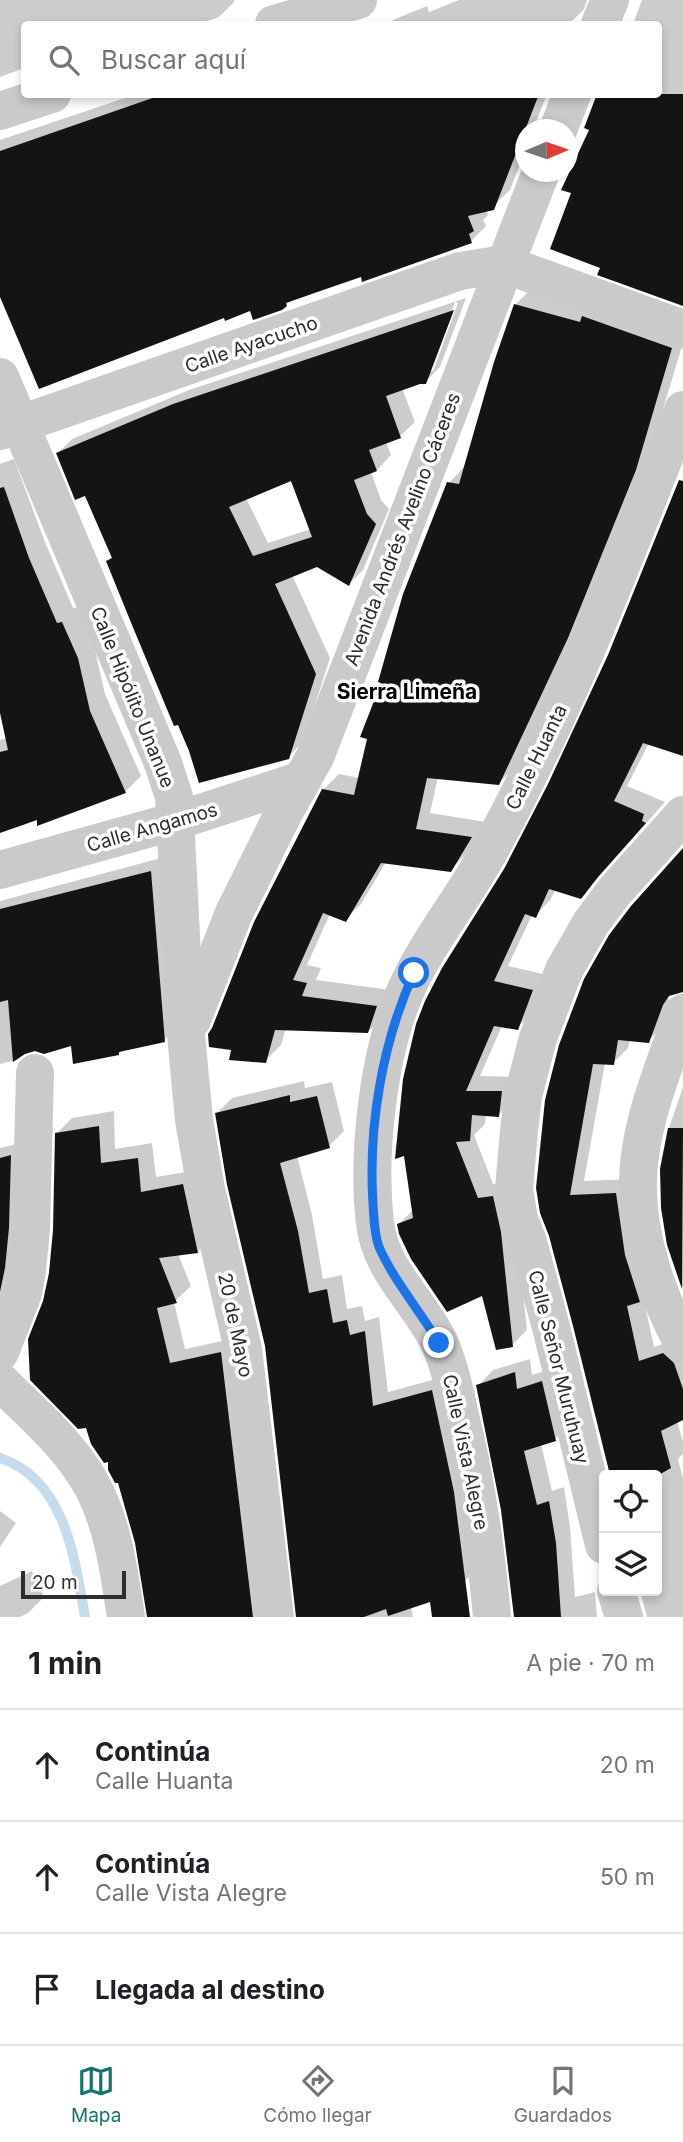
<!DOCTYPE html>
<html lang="es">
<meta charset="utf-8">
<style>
:root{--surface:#fff;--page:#f6f6f6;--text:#202124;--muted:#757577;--line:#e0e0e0;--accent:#0f766e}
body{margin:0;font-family:Inter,sans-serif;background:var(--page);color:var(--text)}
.controls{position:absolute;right:21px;bottom:21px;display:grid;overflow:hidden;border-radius:7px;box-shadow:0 4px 10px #0003}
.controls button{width:63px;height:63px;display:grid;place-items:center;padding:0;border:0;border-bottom:2px solid var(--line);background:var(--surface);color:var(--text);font:35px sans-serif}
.compass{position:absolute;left:515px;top:119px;width:63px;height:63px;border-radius:50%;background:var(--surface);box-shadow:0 4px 10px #0003;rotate:88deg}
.scale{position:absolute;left:21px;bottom:18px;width:105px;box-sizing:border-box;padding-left:7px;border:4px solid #2d2d2d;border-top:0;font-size:19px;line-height:24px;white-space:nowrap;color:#2d2d2d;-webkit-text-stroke:5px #fff;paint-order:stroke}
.stop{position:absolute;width:21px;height:21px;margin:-16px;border:5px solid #1a73e8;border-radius:50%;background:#fff}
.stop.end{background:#1a73e8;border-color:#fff;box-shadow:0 2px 7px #0008}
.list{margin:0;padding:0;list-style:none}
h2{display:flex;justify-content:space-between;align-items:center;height:91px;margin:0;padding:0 28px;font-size:30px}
h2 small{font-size:23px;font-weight:400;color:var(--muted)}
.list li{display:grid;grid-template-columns:46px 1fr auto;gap:21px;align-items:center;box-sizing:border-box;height:112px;padding:0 28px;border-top:2px solid var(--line)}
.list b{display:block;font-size:26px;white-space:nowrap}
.list p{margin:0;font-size:23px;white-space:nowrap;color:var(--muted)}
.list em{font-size:23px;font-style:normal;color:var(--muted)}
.icon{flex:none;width:38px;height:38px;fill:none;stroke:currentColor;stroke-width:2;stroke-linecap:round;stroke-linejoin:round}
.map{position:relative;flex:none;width:683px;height:1617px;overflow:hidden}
.search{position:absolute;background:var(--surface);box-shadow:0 4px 10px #0003;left:21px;right:21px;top:21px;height:77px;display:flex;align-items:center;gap:18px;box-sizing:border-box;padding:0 24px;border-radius:7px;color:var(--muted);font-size:26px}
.sheet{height:427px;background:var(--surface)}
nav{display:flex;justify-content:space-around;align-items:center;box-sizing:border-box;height:98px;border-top:2px solid var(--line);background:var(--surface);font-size:19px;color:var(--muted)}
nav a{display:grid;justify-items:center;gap:4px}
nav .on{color:var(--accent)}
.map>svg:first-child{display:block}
.shadow{fill:#0003;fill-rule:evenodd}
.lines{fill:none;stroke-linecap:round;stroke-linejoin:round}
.stream{stroke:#c6dbeb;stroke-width:10}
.building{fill:#141414;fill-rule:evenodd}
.minor{stroke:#cacaca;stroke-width:38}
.route{stroke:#1a73e8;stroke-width:9}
.labels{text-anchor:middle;stroke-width:7;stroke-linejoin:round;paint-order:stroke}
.street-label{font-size:19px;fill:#2d2d2d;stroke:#fff}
.neighbourhood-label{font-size:21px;font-weight:bold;fill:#000;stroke:#fff}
</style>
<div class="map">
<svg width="683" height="1617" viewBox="0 0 683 1617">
<rect width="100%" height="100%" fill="#fff"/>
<g class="shadow">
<polygon points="0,0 234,0 235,1 219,17 199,24 24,24 24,68 0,77"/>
<polygon points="459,0 587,0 584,9 569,24 383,24 427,6 429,12"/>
<polygon points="642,0 683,0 683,304 658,94 658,24 633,24"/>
<polygon points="137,94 547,94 533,130 526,130 526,149 510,190 494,205 486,208 488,215 483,220 486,226 471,241 362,275 291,300 286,305 251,309 225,316 0,292 0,140"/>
<polygon points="531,289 683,343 646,465 515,767 499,783 438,777 430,813 486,822 466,854 450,870 386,862 361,904 345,920 330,914 307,965 321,968 316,980 391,990 384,1016 368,1032 286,1028 281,1045 265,1061 323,790 339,774 359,778 383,681 449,483 464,467 515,305"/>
<path d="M466 298 440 367 425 382 402 388 415 422 400 436 386 442 391 455 377 470 371 472 381 500 389 509 363 570 349 584 317 565 292 575 330 658 303 742 288 757 191 750 109 561 113 556 86 493 58 453 72 439 189 390ZM455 302 458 303 433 371H429ZM292 479 311 529 268 543 246 498Z"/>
<polygon points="14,459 45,542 73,608 78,607 93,641 105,694 141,776 125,792 0,831 0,740 7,738 0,705 0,464"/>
<polygon points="683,489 683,754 649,743 627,786 665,802 581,897 556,889 550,900 535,916 532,915 508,966 547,975 532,1013 517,1028 502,1026 480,1076 516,1077 513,1100 498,1115 486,1115 485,1124 474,1135 493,1184 508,1182 515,1216 527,1330 512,1345 484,1294 399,1224 413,1210 496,887 575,734"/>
<polygon points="683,850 683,975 665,995 672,1002 664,1026 648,1041 630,1040 628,1048 613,1063 605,1063 584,1181 631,1179 643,1296 654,1347 679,1338 683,1343 683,1418 677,1421 683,1442 683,1454 678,1459 683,1479 683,1617 647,1617 640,1591 657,1591 657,1475 611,1475 575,1325 538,1188"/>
<polygon points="165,857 178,1026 164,1040 122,1050 118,1054 73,1044 23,1053 16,1060 0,1064 0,901"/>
<polygon points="304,1081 305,1088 332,1082 344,1131 329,1146 297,1156 312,1215 323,1279 342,1275 347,1309 362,1306 365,1321 379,1317 388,1392 447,1376 481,1565 466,1580 453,1583 438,1600 411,1607 413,1617 298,1617 266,1346 217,1113 232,1098"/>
<polygon points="683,1087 683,1287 680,1280 669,1128"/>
<polygon points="114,1111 115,1149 152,1143 156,1177 198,1170 213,1236 198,1251 178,1254 191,1286 174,1302 185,1349 236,1338 275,1617 150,1617 133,1525 120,1481 45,1301 55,1230 57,1133 72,1118"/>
<polygon points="25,1142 23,1212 0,1311 0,1148"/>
<polygon points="530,1359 532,1375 557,1367 570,1424 555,1439 541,1444 552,1491 564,1487 570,1527 575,1597 595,1592 597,1617 515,1617 507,1536 478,1386 493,1370"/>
<polygon points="0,1511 16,1523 0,1547"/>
<polygon points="32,1571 44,1597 28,1613 20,1617 0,1617 0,1586"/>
</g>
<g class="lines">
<path class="stream" d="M0 1458C65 1479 75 1559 85 1617"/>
</g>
<g class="building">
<polygon points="164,94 539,94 494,210 468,216 474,231 469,234 472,243 362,282 361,277 326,289 286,303 287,306 282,310 253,320 250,311 225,321 224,318 39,389 0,297 0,151"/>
<polygon points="597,94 683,94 683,306 597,275 600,268 550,249 571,193 561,190 589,130 584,128"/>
<polygon points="514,304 580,322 582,316 672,348 636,470 568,638 499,785 427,778 416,829 472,837 451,872 381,863 346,922 323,913 293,980 307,983 302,996 377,1006 368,1033 275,1030 266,1063 229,1060 231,1050 209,1047 208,1034 212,1028 254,922 322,789 354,795 367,739 360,737 381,683 378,682 403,594 447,482 459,484 494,362"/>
<path d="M454 310 426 384H420L386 396 401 438 369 450 377 471 354 480 367 514 376 524 349 586 317 567 275 584 316 674 289 759 199 783 189 751 178 725 174 726 132 625 106 561 112 558 85 496 75 500 56 453 173 404ZM291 481 312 537 253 556 229 507Z"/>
<polygon points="679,480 683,481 683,756 643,743 614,801 644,814 642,821 646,823 598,877 581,899 549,889 536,918 525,914 494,981 533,990 518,1030 494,1026 466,1091 502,1091 499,1117 472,1115 470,1141 456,1142 478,1198 493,1196 501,1232 513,1347 496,1350 482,1296 447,1312 411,1259 399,1234 397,1224 413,1218 404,1156 395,1159 403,1079 416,1024 425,1001 442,968 504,869 548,784 608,655"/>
<polygon points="4,487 29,558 57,623 62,622 78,658 90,711 126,793 37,826 37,820 0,833 0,752 8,750 0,713 0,488"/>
<polygon points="683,848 683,992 669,996 663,1005 649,1043 618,1040 614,1065 593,1064 570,1195 616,1193 625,1255 640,1302 627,1306 639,1361 663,1353 674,1363 683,1389 683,1420 661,1431 671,1468 657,1476 610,1475 573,1326 549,1236 540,1213 536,1188 545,1100 559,1045 584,979 609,935 631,906"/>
<polygon points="151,871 165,1042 119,1052 119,1055 73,1064 71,1046 44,1054 35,1051 25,1054 13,1062 8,1000 0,1002 0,909"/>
<polygon points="290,1095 290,1102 317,1096 330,1148 280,1163 298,1231 309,1293 327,1289 333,1323 347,1320 350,1335 365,1331 373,1406 432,1390 454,1492 470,1617 432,1617 430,1602 388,1616 386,1609 364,1617 296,1617 265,1346 227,1185 215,1113"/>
<polygon points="99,1126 101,1163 138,1158 141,1192 183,1184 198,1253 159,1258 177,1303 157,1308 170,1363 221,1352 253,1617 147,1617 135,1543 118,1483 115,1483 108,1470 108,1462 104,1463 91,1444 86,1428 78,1429 30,1380 28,1339 43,1301 49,1273 53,1230 55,1133"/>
<polygon points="668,1128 683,1128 682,1289 667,1245 661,1208 660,1169"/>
<polygon points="11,1155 9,1228 5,1268 0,1292 0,1158"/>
<polygon points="515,1372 517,1389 542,1381 556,1441 524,1451 537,1505 549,1501 556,1543 561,1617 514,1617 501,1510 476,1385"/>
</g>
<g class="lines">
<g class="minor">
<polyline points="274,24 358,0"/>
<polyline points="600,24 610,0"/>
<polyline points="0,111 52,94"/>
<polyline points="558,130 572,94"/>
<polyline points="0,377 163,763 174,797 186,1035 194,1120 206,1189 243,1349 275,1617"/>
<polyline points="0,431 460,271 504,264 683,329"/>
<polyline points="0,870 176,821 302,780"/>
<path d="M683 1013C664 1068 636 1130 638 1190 639 1245 658 1296 683 1344"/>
<polyline points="192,1020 234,913 282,816 316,755 541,172"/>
<polyline points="0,1352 23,1293 27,1271 31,1229 35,1073"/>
<path d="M0 1381C30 1412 68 1443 90 1482 113 1522 119 1572 126 1617"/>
<polyline points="604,1545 552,1331 528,1242 519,1219 514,1189 519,1131 523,1096 538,1038 564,970 591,923 614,892 683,815"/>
<polyline points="616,1591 624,1617"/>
<path d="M492 1617C486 1548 476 1479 459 1411 454 1388 449 1364 439 1342 419 1301 380 1270 375 1223 367 1155 378 1055 405 992 426 944 460 903 485 858 510 814 532 769 553 724 601 621 641 515 683 410"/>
</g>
</g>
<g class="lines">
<path class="route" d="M414 973C382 1043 368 1127 373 1204 374 1218 374 1234 379 1247 394 1281 420 1311 439 1343"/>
</g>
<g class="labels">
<g class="street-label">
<text transform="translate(251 344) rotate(-19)" y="7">Calle Ayacucho</text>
<text transform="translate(402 529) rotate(-69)" y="7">Avenida Andrés Avelino Cáceres</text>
<text transform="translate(133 697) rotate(68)" y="7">Calle Hipólito Unanue</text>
<text transform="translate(536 757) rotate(-64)" y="7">Calle Huanta</text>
<text transform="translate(152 827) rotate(-16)" y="7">Calle Angamos</text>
<text transform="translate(236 1325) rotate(78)" y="7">20 de Mayo</text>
<text transform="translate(559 1367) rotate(76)" y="7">Calle Señor Muruhuay</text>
<text transform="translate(466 1452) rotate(78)" y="7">Calle Vista Alegre</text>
</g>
<g class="neighbourhood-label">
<text x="407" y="699">Sierra Limeña</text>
</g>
</g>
</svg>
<div class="controls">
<button><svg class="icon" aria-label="locate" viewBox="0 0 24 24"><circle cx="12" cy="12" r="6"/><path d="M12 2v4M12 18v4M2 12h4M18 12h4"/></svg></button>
<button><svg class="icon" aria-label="layers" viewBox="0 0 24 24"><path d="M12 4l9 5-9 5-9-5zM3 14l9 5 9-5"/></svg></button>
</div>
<svg class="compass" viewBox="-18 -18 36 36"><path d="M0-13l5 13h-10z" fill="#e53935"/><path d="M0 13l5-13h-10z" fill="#757577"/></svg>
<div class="scale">20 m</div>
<div class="stop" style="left:414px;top:973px"></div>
<div class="stop end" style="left:439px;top:1343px"></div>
<div class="search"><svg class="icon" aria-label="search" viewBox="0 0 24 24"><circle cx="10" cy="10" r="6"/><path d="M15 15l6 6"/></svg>Buscar aquí</div>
</div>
<section class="sheet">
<h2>1 min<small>A pie · 70 m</small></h2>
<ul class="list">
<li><svg class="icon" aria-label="ahead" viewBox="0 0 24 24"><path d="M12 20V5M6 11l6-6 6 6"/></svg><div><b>Continúa</b><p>Calle Huanta</p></div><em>20 m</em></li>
<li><svg class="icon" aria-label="ahead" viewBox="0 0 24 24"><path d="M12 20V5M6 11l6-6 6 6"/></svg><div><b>Continúa</b><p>Calle Vista Alegre</p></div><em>50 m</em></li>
<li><svg class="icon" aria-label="arrive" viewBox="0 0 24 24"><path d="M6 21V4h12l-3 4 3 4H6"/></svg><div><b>Llegada al destino</b></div></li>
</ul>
</section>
<nav>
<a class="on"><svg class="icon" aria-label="map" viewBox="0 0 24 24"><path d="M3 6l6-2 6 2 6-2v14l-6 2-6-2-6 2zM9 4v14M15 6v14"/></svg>Mapa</a>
<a><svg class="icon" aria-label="directions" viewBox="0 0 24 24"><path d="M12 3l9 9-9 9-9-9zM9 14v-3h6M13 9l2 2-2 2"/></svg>Cómo llegar</a>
<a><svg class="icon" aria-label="saved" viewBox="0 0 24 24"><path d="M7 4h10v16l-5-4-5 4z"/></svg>Guardados</a>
</nav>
